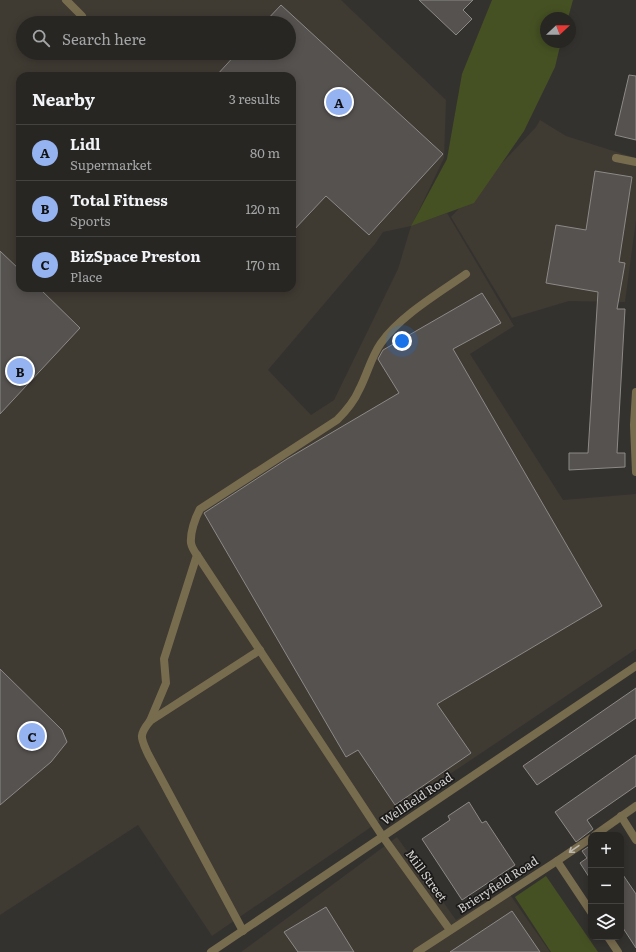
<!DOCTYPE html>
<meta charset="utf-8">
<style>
:root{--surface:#272623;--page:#2f2e2b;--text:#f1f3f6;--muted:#a4a5a6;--line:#434341;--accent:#95b2f1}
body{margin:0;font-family:Literata,serif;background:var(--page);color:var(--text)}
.controls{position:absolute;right:12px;bottom:12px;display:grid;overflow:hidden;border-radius:8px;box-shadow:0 2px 10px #0003}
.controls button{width:36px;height:36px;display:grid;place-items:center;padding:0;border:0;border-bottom:1px solid var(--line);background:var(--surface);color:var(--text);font:20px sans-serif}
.compass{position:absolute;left:540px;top:12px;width:36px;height:36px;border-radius:50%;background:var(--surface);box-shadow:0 2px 10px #0003;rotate:68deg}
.you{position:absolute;left:402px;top:341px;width:14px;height:14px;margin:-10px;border:3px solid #fff;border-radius:50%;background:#1a73e8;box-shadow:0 0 0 6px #1a73e833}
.badge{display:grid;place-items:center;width:26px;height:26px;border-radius:50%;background:var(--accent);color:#111;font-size:13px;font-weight:700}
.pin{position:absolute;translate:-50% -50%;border:2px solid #fff;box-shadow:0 1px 4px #0006}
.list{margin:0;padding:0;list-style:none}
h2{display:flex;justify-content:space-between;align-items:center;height:52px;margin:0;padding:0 16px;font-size:17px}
h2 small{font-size:13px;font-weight:400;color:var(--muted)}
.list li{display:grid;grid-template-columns:26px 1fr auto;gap:12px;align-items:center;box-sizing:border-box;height:56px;padding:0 16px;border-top:1px solid var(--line)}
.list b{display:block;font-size:15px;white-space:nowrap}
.list p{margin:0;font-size:13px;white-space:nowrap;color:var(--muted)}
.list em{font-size:13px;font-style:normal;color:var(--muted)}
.icon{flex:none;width:22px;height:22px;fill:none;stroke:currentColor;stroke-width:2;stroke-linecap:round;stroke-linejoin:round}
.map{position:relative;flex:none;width:636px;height:952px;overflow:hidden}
.search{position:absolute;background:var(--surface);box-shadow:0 2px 10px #0003;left:16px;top:16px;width:280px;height:44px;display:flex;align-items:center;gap:10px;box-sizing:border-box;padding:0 14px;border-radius:22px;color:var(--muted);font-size:15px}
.panel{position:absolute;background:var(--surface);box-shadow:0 2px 10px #0003;left:16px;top:72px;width:280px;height:220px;border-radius:12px}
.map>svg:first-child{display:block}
.built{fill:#3f3a32;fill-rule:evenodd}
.green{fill:#465123}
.building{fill:#555250;stroke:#8c8986}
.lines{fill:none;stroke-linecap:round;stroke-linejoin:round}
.service{stroke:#786c4f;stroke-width:8}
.minor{stroke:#786c4f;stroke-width:8}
.oneway{stroke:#bcb8af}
.labels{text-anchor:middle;stroke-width:3.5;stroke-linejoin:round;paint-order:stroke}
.street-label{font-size:12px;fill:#d2d1cf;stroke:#1b1a19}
</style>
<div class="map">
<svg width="636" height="952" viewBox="0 0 636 952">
<rect width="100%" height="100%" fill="#34322f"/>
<g class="built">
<path d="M0 0H341L446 100 444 158 412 225 447 213 514 326 470 354 563 500 636 494V649L374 825 212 936 138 825 0 915ZM23 23H289V53H23ZM20 76H292V288H20ZM411 226 398 269 334 400 311 415 268 370 375 244 383 232Z"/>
<polygon points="540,120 566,136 636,158 636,220 625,302 569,301 512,318 451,217 536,127"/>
<polygon points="397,837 456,920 506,889 550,952 241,952"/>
</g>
<g class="green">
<polygon points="492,0 573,0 568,18 546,18 546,42 561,42 555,67 524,131 474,203 411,226 447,159 462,74"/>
<polygon points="546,876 598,952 551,952 515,897"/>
</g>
<g class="building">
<polygon points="419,0 473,0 463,10 472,19 456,35"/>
<polygon points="281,5 443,154 369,235 326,196 292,232 292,76 216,76 237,53 289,53 289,23 264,23"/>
<polygon points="629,75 636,76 636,140 615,135"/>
<polygon points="595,171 632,177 619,262 625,263 617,309 625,309 617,453 625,453 625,467 569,470 569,453 588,453 598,292 546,283 556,225 586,230"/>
<polygon points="0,251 20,270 20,288 39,288 80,328 0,414"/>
<polygon points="482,293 501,323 453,349 602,606 437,704 471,753 395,805 358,750 346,757 204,513 287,459 399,393 378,359 383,350"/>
<polygon points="0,669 62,730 67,742 51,762 0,805"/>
<polygon points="636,688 636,718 537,785 523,766"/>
<polygon points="636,755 636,786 587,820 593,829 576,842 555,812"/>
<polygon points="469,802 482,823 486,821 515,865 462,900 422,839 450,820 448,816"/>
<polygon points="591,845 591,880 580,863 587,858 582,851"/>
<polygon points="621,872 636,894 636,948 621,925"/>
<polygon points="326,907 354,952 298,952 284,932"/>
<polygon points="512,911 540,952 450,952"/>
</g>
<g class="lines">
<g class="service">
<polyline points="150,721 166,683 164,659 197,555"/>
<polyline points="621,816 636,840"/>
<path d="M383 837 197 555C194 551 192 548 191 543 190 533 195 518 200 509L337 420C346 411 354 402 359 390 367 375 371 357 381 343 400 316 439 293 466 274"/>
<path d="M243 931 148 754C141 738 138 736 150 721L260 650"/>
</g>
<g class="minor">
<polyline points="66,0 82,16"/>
<polyline points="616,158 636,162"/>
<polyline points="636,392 634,425 636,472"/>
<polyline points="595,835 636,806"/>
<polyline points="383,837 450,930"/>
<polyline points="557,861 591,912"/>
<polyline points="608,937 618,952"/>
<polyline points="211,952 636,666"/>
<polyline points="417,952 557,861 591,838"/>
</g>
</g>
<defs><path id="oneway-shaft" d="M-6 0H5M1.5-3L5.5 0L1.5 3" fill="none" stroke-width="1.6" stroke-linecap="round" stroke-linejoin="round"/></defs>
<use class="oneway" href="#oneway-shaft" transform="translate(574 849) rotate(145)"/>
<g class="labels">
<g class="street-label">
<text transform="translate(417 799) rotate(-34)" y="4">Wellfield Road</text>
<text transform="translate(426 876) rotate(54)" y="4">Mill Street</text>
<text transform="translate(498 885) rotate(-33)" y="4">Brieryfield Road</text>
</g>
</g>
</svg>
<div class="controls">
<button>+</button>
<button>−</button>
<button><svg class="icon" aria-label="layers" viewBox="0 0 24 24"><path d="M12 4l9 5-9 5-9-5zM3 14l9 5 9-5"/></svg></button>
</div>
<svg class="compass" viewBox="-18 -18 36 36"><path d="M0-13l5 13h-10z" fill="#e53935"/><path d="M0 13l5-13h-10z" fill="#a4a5a6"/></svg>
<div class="you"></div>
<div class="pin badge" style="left:339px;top:102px">A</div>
<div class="pin badge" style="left:20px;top:371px">B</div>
<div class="pin badge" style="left:32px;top:736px">C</div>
<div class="search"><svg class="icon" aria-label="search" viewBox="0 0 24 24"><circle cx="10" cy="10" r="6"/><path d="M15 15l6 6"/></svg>Search here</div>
<section class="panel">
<h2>Nearby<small>3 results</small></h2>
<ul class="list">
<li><span class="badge">A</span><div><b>Lidl</b><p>Supermarket</p></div><em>80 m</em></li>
<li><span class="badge">B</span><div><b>Total Fitness</b><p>Sports</p></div><em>120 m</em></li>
<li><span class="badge">C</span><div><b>BizSpace Preston</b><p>Place</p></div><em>170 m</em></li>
</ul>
</section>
</div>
